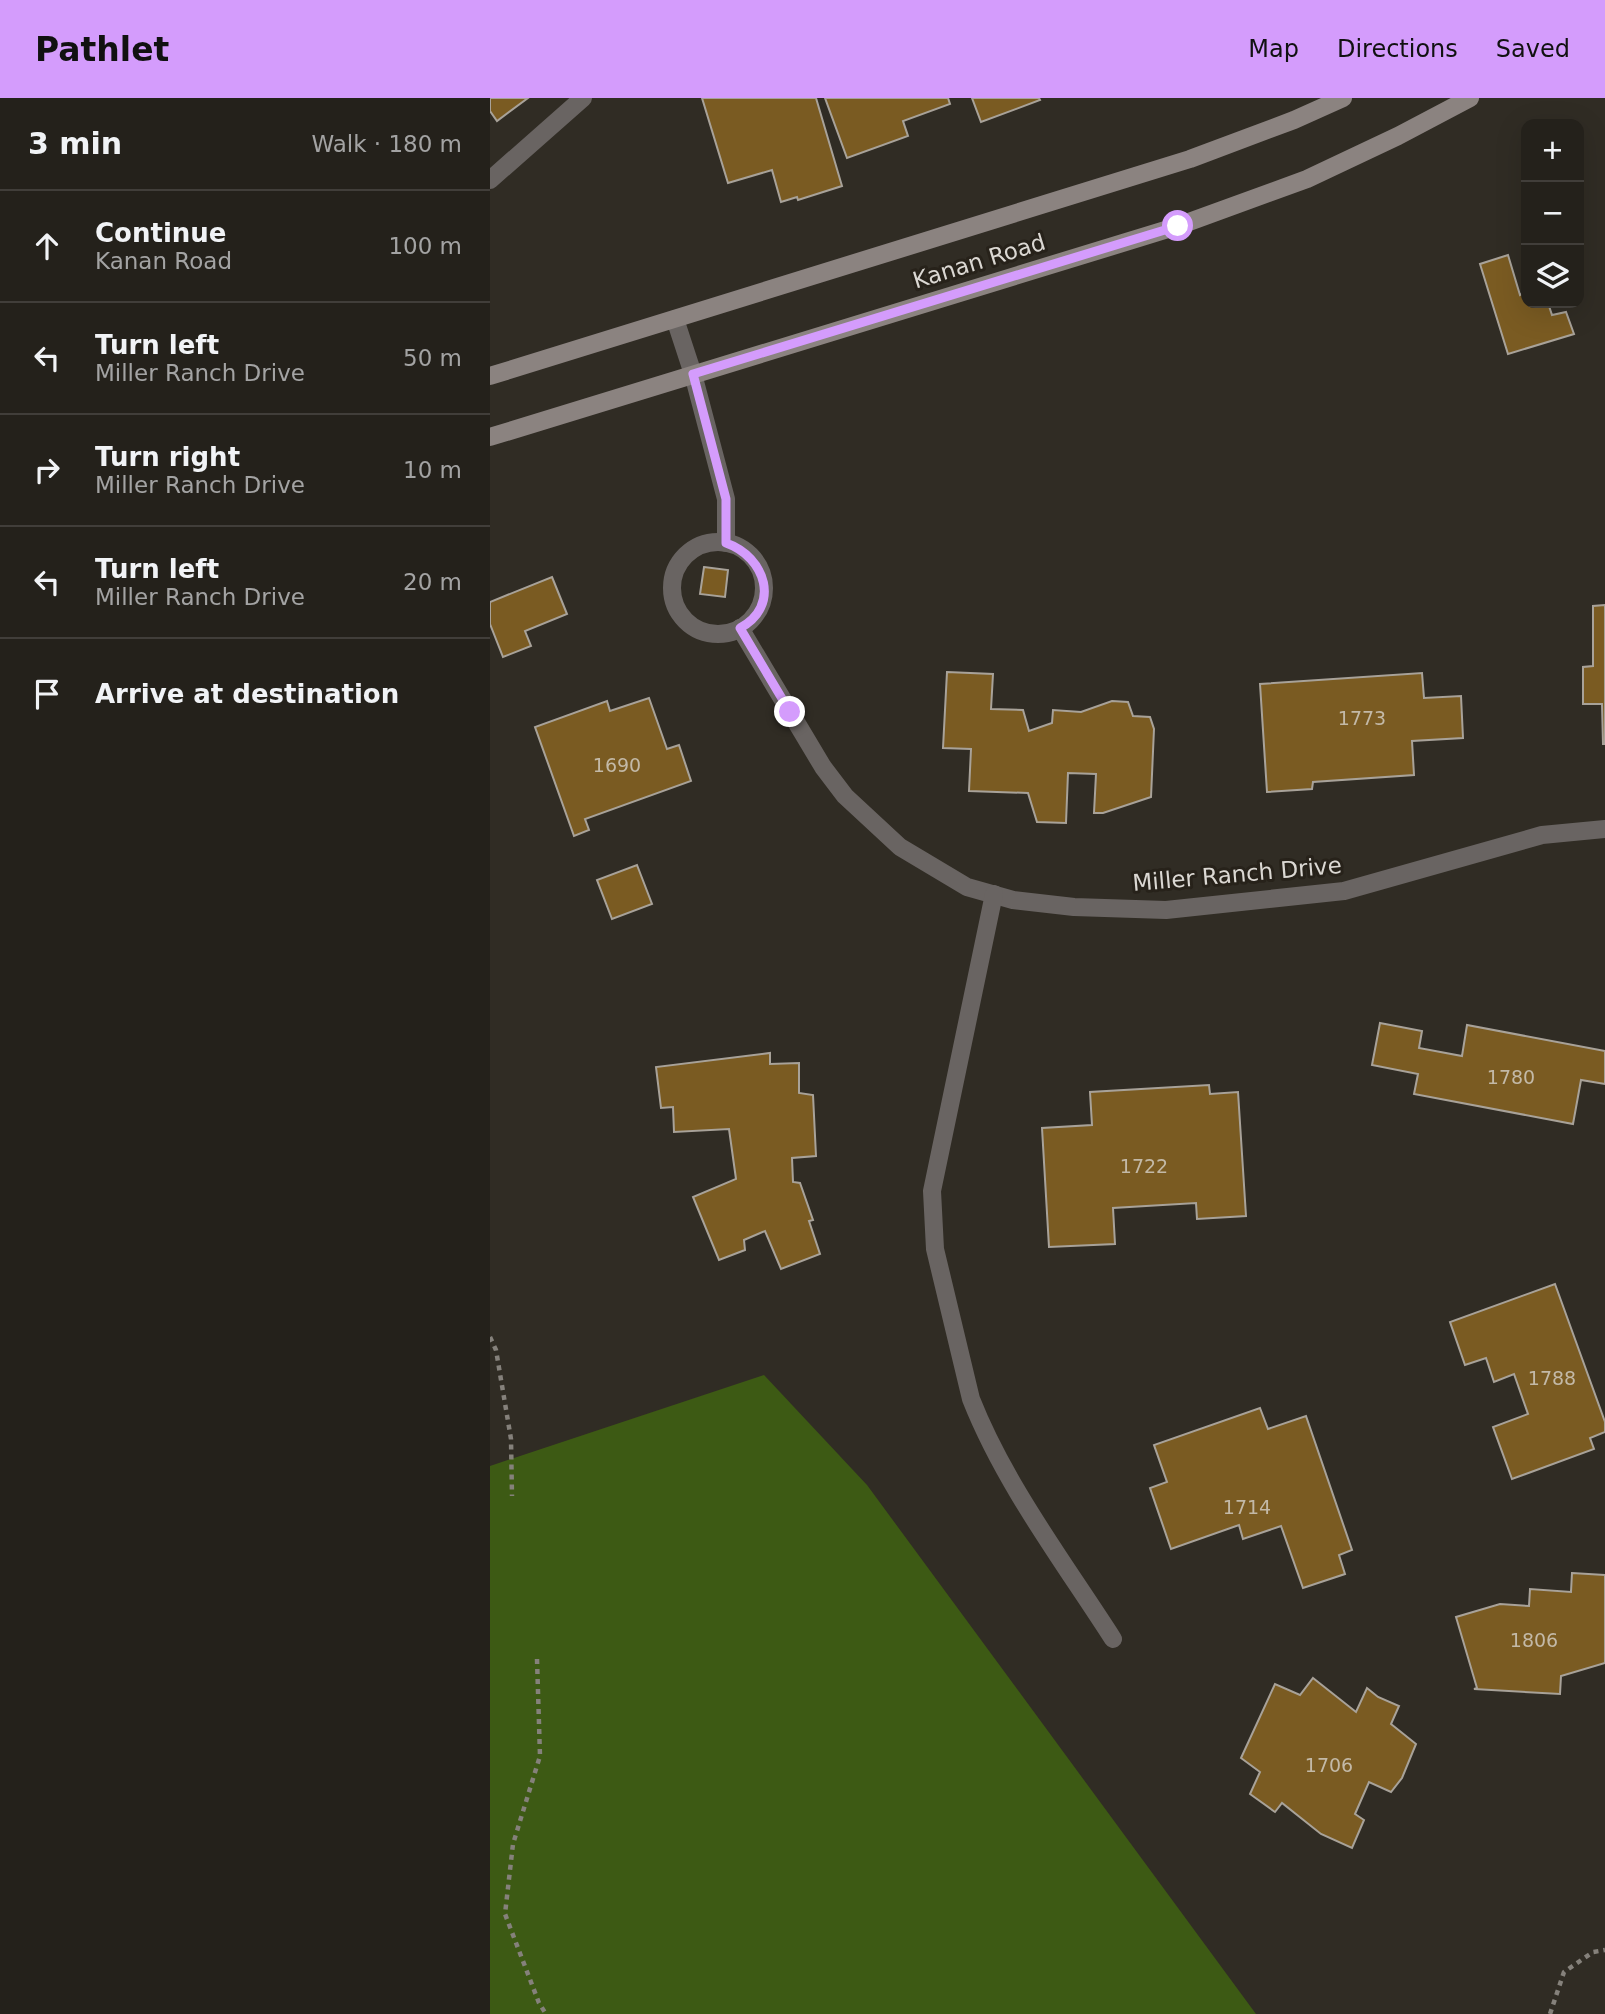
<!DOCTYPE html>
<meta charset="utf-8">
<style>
:root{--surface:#24211b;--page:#2c2924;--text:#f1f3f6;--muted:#a3a3a3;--line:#413e3a;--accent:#d49cfc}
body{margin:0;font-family:"DejaVu Sans",sans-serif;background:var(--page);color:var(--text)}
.controls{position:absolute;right:21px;top:21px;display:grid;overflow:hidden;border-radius:14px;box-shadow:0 7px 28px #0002}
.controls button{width:63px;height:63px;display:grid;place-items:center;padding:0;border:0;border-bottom:2px solid var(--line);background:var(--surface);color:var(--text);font:35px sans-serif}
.stop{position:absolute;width:21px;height:21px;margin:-16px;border:5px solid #d49cfc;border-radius:50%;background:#fff}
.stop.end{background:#d49cfc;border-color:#fff;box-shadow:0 2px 7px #0008}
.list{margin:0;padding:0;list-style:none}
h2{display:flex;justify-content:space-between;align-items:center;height:91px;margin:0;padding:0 28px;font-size:30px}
h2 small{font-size:23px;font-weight:400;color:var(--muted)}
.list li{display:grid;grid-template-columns:46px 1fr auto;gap:21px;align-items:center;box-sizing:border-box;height:112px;padding:0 28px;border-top:2px solid var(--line)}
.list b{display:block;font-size:26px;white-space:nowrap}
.list p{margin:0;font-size:23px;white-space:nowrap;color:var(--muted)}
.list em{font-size:23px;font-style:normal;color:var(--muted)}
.icon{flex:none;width:38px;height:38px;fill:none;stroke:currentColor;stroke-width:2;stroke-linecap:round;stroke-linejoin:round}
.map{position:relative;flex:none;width:1115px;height:1916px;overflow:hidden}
header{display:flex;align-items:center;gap:42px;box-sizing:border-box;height:98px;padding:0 35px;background:var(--accent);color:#111}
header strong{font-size:33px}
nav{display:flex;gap:38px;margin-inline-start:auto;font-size:24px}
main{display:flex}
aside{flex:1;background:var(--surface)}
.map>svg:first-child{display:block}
.green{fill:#3d5a14}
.building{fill:#7a5b22;stroke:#a8a299;stroke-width:2}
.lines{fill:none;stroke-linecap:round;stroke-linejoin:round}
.path{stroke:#85817b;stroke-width:4.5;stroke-dasharray:5 5;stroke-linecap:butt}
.street{stroke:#696462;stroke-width:18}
.secondary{stroke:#8b8380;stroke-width:18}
.route{stroke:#d49cfc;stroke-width:9}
.labels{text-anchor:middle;stroke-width:6;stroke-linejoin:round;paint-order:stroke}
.number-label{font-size:19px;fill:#c3b9a7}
.street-label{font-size:23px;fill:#dbd8d3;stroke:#27221a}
</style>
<header>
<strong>Pathlet</strong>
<nav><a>Map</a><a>Directions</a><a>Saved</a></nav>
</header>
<main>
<aside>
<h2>3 min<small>Walk · 180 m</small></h2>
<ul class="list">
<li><svg class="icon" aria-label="ahead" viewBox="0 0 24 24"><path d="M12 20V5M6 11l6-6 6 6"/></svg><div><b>Continue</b><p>Kanan Road</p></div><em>100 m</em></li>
<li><svg class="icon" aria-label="left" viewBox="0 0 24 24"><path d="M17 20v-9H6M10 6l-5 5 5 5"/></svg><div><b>Turn left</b><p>Miller Ranch Drive</p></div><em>50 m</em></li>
<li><svg class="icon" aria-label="right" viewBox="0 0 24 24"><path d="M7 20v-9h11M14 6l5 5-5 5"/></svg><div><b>Turn right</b><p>Miller Ranch Drive</p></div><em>10 m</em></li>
<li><svg class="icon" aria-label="left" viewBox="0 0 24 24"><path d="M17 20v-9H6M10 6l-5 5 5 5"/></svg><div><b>Turn left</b><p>Miller Ranch Drive</p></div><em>20 m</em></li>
<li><svg class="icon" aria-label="arrive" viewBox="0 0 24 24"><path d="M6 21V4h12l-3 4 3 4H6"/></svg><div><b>Arrive at destination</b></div></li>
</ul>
</aside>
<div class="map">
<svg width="1115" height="1916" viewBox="0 0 1115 1916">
<rect width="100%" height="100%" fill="#302c24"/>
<polygon class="green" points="274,1277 377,1387 766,1916 0,1916 0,1368"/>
<g class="building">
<polygon points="0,0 38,0 7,23 0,13"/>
<polygon points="212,0 326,0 352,88 308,102 307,99 291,104 282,72 238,85"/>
<polygon points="335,0 458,0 460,6 413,23 418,38 357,60"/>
<polygon points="482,0 549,0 550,2 491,24"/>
<polygon points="1018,157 1030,197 1036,194 1036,205 1058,205 1062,217 1076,214 1084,236 1018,256 990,166"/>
<polygon points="214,469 238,472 235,499 210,496"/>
<polygon points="62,479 77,516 35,533 41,548 13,559 0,526 0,504"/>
<polygon points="1115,507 1115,646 1113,646 1112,606 1093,606 1093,569 1103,568 1103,508"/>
<polygon points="457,574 503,576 501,611 533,612 539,633 562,625 563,612 591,614 622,603 638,604 643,618 660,619 664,631 661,699 613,715 604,715 606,676 578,675 576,725 547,724 538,695 479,693 481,651 453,650"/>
<polygon points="932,575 934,600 971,598 973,640 922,643 924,677 823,684 822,691 777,694 770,586"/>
<polygon points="159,600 177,651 189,647 201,683 95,721 99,732 84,738 45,629 117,603 120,613"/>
<polygon points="147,767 162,806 122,821 107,782"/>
<polygon points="890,925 932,933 929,950 972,958 977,927 1115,953 1115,986 1091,982 1083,1026 924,996 928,976 882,967"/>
<polygon points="280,955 280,966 309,965 309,995 323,997 326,1058 302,1060 303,1084 310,1085 323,1122 319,1123 330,1156 291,1171 275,1133 254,1142 255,1152 229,1162 203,1099 246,1081 239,1031 184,1034 183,1009 171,1010 166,969"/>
<polygon points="719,987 720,996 748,994 756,1118 707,1121 706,1105 623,1110 625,1146 559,1149 552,1030 602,1027 600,994"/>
<polygon points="1065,1186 1115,1324 1115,1334 1100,1340 1104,1351 1022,1381 1003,1329 1038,1316 1024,1276 1004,1284 996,1260 975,1267 960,1224"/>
<polygon points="770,1310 778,1331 816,1318 862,1452 849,1457 855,1476 813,1490 791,1428 753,1441 749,1427 681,1451 660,1390 677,1384 664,1347"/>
<polygon points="1082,1475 1115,1477 1115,1565 1071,1578 1070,1596 984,1591 987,1590 966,1519 1010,1506 1039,1508 1040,1491 1081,1494"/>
<polygon points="823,1580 866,1614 877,1590 888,1599 909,1608 901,1626 926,1646 912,1680 901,1694 879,1684 865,1716 874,1722 862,1750 831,1736 792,1705 785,1714 760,1696 770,1674 751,1660 785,1586 810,1597"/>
</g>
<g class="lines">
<g class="path">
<polyline points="0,1239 6,1252 21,1341 22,1398"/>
<polyline points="47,1561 50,1658 23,1746 15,1816 49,1905 56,1916"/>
<polyline points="1060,1916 1074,1874 1103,1854 1115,1852"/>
</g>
<g class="street">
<polyline points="0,82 93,0"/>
<polyline points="185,221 203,276 236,401 236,445"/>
<circle cx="228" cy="490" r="46"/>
<polyline points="250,530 333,669 355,698 410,749 477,789 523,802 584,809 676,812 854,793 1052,737 1115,731"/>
<path d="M504 796 442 1093 445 1151 481 1301C515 1387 573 1463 623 1541"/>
</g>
<g class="secondary">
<polyline points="0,278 700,61 804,22 853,0"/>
<polyline points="0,339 688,128 817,81 908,38 980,0"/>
</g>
</g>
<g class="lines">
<path class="route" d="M300 614 250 530C291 508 276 459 236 445V401L203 276 688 128"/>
</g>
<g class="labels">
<g class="number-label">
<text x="872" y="627">1773</text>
<text x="127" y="674">1690</text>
<text x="1021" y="986">1780</text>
<text x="654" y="1075">1722</text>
<text x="1062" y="1287">1788</text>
<text x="757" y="1416">1714</text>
<text x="1044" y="1549">1806</text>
<text x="839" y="1674">1706</text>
</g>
<g class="street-label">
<text transform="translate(489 163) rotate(-17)" y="8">Kanan Road</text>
<text transform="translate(747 776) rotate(-5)" y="8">Miller Ranch Drive</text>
</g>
</g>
</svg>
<div class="controls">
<button>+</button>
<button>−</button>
<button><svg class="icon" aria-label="layers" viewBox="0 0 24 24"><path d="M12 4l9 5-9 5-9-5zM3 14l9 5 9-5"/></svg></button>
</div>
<div class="stop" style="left:688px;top:128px"></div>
<div class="stop end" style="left:300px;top:614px"></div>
</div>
</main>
